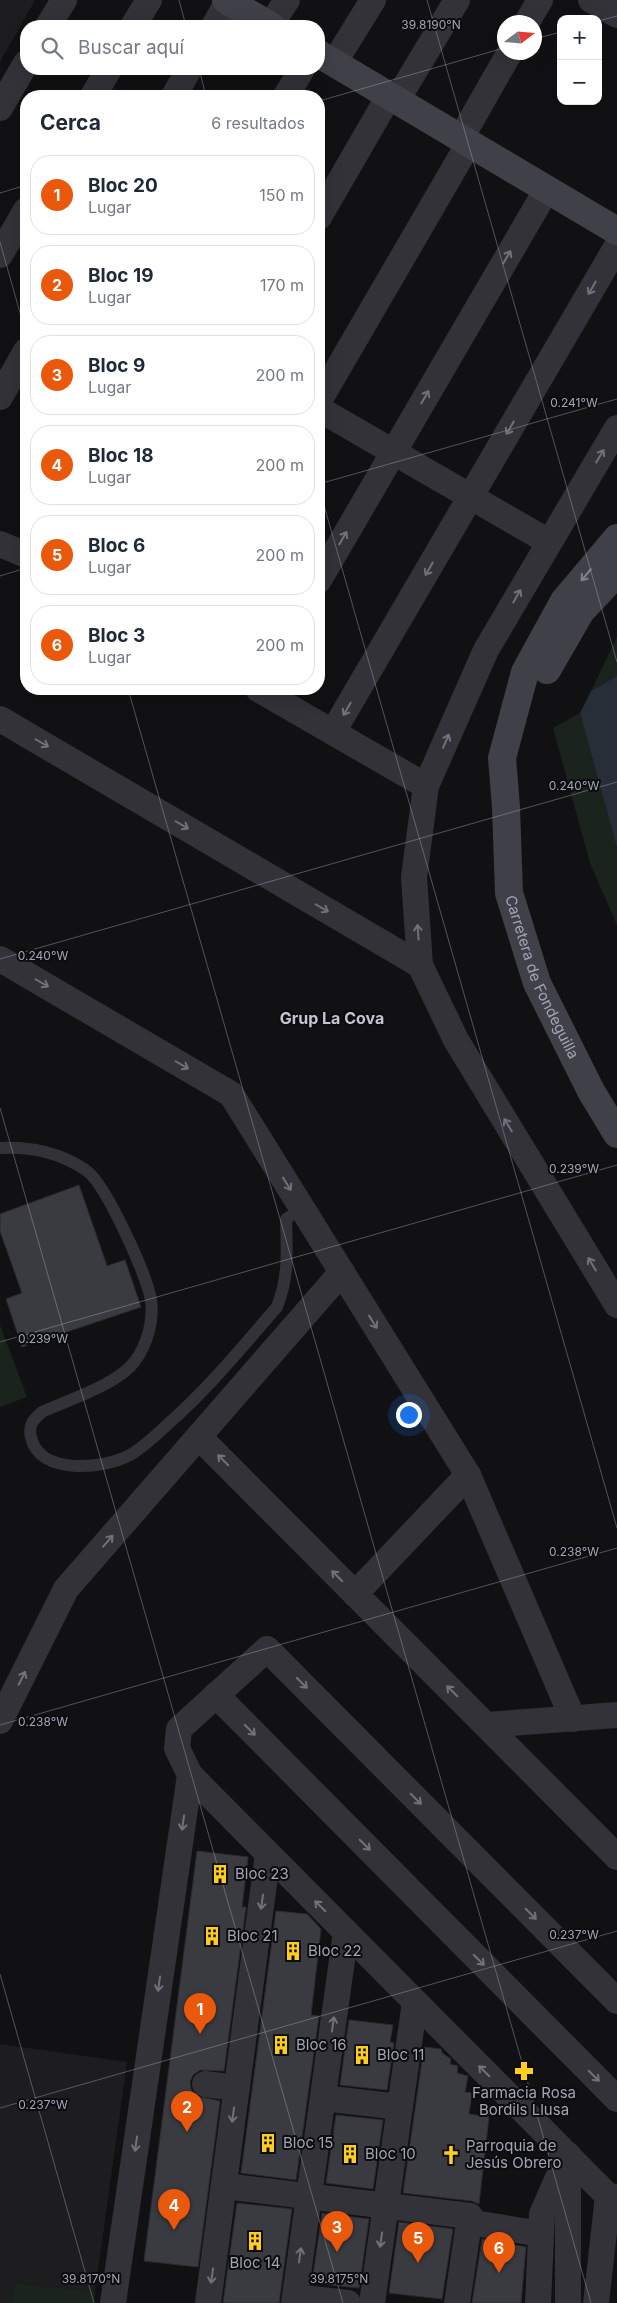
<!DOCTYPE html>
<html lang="es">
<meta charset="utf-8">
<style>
:root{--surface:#fff;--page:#f2f2f3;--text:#1f2937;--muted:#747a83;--line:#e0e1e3;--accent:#ea580c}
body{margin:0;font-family:Inter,sans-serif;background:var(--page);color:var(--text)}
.controls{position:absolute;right:15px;top:15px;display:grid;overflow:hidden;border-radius:10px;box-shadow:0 5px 20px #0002}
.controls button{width:45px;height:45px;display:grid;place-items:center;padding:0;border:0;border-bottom:1px solid var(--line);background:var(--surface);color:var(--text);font:25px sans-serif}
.compass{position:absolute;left:497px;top:15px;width:45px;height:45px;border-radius:50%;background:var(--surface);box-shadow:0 5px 20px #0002;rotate:74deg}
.you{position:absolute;left:408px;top:1414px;width:18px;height:18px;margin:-12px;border:4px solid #fff;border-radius:50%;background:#1a73e8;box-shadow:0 0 0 8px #1a73e833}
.badge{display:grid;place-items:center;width:32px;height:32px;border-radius:50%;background:var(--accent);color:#fff;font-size:16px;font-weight:700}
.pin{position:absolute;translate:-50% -41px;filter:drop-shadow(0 1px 2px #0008)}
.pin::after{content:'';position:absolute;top:26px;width:18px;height:15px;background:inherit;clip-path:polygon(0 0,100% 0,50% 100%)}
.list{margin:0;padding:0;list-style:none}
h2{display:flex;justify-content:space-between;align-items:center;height:65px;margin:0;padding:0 20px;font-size:21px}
h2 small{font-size:16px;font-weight:400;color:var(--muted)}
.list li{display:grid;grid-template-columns:32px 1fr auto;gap:15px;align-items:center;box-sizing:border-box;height:80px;margin:0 10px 10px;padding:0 10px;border:1px solid var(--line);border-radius:20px}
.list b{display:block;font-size:19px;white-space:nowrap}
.list p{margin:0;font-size:16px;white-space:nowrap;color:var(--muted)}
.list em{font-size:16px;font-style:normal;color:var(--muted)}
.icon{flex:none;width:28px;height:28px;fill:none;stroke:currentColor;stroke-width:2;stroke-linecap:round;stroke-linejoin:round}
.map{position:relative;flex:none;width:617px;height:2303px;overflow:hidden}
.search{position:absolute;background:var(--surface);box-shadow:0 5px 20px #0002;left:20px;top:20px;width:305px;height:55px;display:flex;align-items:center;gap:12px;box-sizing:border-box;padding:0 18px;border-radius:20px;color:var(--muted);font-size:19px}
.panel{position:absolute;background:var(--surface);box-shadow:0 5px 20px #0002;left:20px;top:90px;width:305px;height:605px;border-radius:20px}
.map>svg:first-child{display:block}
.built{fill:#1d1d20}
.green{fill:#1b231d}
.water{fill:#272e37}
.building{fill:#3a3b41;stroke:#2c2b2f}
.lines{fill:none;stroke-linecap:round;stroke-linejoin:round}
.lane{stroke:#323238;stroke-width:12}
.street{stroke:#323238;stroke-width:26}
.secondary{stroke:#404148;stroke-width:28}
.oneway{stroke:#6f717d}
.oneway2{stroke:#7f828f}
.ticks{fill:none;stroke:#a1a5b5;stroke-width:1;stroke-opacity:0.45}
.labels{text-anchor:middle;stroke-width:4;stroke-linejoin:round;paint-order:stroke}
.street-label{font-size:15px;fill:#a1a5b5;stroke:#0c0c0e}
.poi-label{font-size:15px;fill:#a1a5b5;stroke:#0c0c0e;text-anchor:start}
.neighbourhood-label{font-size:16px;font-weight:bold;fill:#c3c5d1;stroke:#0c0c0e}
.ticks-label{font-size:12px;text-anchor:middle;fill:#a1a5b5;stroke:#0c0c0e;stroke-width:4;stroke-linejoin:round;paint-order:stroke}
</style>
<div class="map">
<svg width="617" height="2303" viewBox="0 0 617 2303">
<rect width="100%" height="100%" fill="#111113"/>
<g class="built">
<polygon points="0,0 35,0 0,62"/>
<polygon points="0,2044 127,2062 95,2292 15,2283 12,2303 0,2303"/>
</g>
<g class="green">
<polygon points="617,637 617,676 591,691"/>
<polygon points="580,713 617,848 617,925 590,863 553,728"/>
<polygon points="0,1325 27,1397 0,1407"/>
<polygon points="15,2283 95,2292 94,2303 12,2303"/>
</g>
<polygon class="water" points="617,676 617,848 580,713 591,691"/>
<g class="building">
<polygon points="79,1185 107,1266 125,1260 141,1307 22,1347 6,1299 22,1293 0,1231 0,1214"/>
<polygon points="197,1851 248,1857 242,1907 246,1907 224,2071 200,2070 193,2075 190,2082 191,2089 196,2096 220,2101 198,2267 144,2261"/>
<polygon points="276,1911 307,1914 321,1929 311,2015 319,2016 296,2180 241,2173"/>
<polygon points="349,2020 393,2025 390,2042 394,2043 387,2090 340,2085"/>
<polygon points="424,2047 441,2049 442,2053 451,2059 450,2064 458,2066 457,2073 468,2076 465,2092 472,2093 469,2114 489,2117 479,2204 472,2201 403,2193"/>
<polygon points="336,2115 383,2120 373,2189 326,2183"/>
<polygon points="237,2203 292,2209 279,2303 223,2303"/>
<polygon points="322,2213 369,2219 359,2288 312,2283"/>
<polygon points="399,2222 453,2229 442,2299 389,2293"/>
<polygon points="482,2239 526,2247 521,2303 472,2303"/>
</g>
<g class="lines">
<path class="lane" d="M0 1148C30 1146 62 1153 87 1171 106 1185 147 1275 151 1300 154 1320 147 1345 135 1361 119 1384 68 1400 42 1412 33 1420 28 1425 31 1437 39 1476 104 1469 130 1455 144 1447 156 1435 168 1424 208 1389 242 1347 277 1307 289 1276 287 1252 286 1219L302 1209"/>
<g class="street">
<polyline points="591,0 617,15"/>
<polyline points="527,22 540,0"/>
<polyline points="48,26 64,0"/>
<polyline points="133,26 149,0"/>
<polyline points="214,26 228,1"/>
<polyline points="270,26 287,0"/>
<polyline points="334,63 373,0"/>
<polyline points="93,96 109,69"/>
<polyline points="174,96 189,69"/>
<polyline points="286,96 302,69"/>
<polyline points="397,100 457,0"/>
<polyline points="0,108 26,63"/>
<polyline points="461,138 510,52"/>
<polyline points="319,217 389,96"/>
<polyline points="0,255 26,210"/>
<polyline points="0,397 26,351"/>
<polyline points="319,401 469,143"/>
<polyline points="319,409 549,542"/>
<polyline points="617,428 486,650 426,786 414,877 420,965 456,1040 617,1305"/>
<polyline points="0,544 26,555"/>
<polyline points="319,580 547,189"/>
<polyline points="258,689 426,786"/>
<polyline points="0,719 420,965"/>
<polyline points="333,732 617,246"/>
<polyline points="0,959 231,1094 468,1475 573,1719"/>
<polyline points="199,1437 617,1857"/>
<polyline points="355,1594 468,1475"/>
<polyline points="216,1695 617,2099"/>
<polyline points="0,1721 66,1589 342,1272"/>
<polyline points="486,1725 617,1715"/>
<polyline points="617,2001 267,1649 179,1729 177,1748 190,1775 608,2196 617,2197"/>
<polyline points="205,2084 237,2088"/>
<polyline points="323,2098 400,2107"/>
<polyline points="568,2166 568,2303"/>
<polyline points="224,2186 470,2216 457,2303"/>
<polyline points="468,2222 541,2234"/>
<polyline points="295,2297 348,2303"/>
<polyline points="113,2303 190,1775"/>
<polyline points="208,2303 268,1854"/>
<polyline points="294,2303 346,1932"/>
<polyline points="372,2303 415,2002"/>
<polyline points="538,2303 542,2214 568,2155"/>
<polyline points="596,2303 608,2196"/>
</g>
<g class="secondary">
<polyline points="226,0 271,26"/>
<polyline points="319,54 617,231"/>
<path id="s1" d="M617 538 564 601 525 672 502 758 506 807 509 893 537 983 591 1091 617 1134"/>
<polyline points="547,670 581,611 617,573"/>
</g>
</g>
<defs><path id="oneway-shaft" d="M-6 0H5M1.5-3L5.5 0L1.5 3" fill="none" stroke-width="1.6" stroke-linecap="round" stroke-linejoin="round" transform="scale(1.25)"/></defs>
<g class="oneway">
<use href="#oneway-shaft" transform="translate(507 257) rotate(-60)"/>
<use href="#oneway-shaft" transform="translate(592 288) rotate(120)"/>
<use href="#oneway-shaft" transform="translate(425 397) rotate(-60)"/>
<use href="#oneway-shaft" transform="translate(510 428) rotate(120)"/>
<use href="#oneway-shaft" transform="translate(600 456) rotate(-59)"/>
<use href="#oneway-shaft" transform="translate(343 538) rotate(-60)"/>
<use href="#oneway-shaft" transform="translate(429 569) rotate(120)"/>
<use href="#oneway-shaft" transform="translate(517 596) rotate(-60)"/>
<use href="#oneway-shaft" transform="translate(347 709) rotate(120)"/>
<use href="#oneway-shaft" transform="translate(446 741) rotate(-66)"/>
<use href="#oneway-shaft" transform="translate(42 743) rotate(30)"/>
<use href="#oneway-shaft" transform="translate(182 825) rotate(30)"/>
<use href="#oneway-shaft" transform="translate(322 908) rotate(30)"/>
<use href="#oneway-shaft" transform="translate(418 932) rotate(-94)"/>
<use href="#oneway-shaft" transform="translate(42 983) rotate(30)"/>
<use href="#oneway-shaft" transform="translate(182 1065) rotate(30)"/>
<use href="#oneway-shaft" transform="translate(508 1125) rotate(-121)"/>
<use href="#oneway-shaft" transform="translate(287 1184) rotate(58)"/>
<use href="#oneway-shaft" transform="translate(592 1264) rotate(-121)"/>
<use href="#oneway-shaft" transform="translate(373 1322) rotate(58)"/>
<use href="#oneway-shaft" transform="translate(223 1460) rotate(-135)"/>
<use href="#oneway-shaft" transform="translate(108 1541) rotate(-49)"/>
<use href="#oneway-shaft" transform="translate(337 1576) rotate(-135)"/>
<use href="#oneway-shaft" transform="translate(22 1678) rotate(-63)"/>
<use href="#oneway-shaft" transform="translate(302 1683) rotate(45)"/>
<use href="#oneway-shaft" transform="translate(452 1691) rotate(-135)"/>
<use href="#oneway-shaft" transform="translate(250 1730) rotate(45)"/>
<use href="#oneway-shaft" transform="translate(416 1799) rotate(45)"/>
<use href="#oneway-shaft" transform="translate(183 1823) rotate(98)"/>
<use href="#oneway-shaft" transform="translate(365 1845) rotate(45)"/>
<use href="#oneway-shaft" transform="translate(262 1902) rotate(98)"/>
<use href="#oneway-shaft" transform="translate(320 1906) rotate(-135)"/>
<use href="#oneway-shaft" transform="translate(531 1914) rotate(45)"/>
<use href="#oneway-shaft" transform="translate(479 1960) rotate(45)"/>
<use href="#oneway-shaft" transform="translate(159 1984) rotate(98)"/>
<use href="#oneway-shaft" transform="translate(333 2024) rotate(-82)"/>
<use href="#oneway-shaft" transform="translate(484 2071) rotate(-135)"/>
<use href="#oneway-shaft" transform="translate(594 2076) rotate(45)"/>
<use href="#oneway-shaft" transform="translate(233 2115) rotate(98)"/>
<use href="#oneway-shaft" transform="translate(136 2144) rotate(98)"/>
<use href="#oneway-shaft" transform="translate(381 2240) rotate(98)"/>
<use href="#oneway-shaft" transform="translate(300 2255) rotate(-82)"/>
<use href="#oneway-shaft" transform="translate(212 2276) rotate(98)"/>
</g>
<use class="oneway2" href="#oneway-shaft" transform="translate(586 575) rotate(130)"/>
<path class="ticks" d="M179 0 186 26M427 0 617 662M598 21 617 16M534 39 561 32M199 69 206 96M319 101 504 48M0 193 26 185M0 242 26 334M319 484 617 399M319 488 617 1528M0 576 26 568M128 689 591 2303M0 959 617 782M0 1108 343 2303M0 1342 617 1165M0 1725 617 1548M0 1974 94 2303M0 2108 617 1931"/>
<defs>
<g id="building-bare" transform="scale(1.5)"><path d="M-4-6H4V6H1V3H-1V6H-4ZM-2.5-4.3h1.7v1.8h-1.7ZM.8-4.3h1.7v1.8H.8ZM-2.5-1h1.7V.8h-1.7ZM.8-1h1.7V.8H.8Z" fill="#ffce1d" stroke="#0c0c0e" stroke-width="2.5" paint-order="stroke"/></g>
<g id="pharmacy-bare" transform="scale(1.5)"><path d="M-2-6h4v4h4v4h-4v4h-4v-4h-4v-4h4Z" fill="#ffce1d" stroke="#0c0c0e" stroke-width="2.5" paint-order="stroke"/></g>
<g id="church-bare" transform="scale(1.5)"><path d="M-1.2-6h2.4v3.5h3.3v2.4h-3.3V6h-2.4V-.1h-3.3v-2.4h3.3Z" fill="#ffce1d" stroke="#0c0c0e" stroke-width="2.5" paint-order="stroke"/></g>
</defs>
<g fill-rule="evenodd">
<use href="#building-bare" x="220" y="1874"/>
<use href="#building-bare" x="212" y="1936"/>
<use href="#building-bare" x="293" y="1951"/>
<use href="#building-bare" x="281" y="2045"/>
<use href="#building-bare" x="362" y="2055"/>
<use href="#pharmacy-bare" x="524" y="2071"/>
<use href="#building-bare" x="268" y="2143"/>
<use href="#building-bare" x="350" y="2154"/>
<use href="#church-bare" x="451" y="2155"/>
<use href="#building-bare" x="255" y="2241"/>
</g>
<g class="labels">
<g class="street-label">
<text dy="5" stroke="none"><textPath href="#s1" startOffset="478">Carretera de Fondeguilla</textPath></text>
</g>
<g class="poi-label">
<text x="235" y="1879">Bloc 23</text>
<text x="227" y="1941">Bloc 21</text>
<text x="308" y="1956">Bloc 22</text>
<text x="296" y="2050">Bloc 16</text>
<text x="377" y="2060">Bloc 11</text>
<text x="524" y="2098" text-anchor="middle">Farmacia Rosa<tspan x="524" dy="17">Bordils Llusa</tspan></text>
<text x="283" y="2148">Bloc 15</text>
<text x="466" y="2151">Parroquia de<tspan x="466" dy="17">Jesús Obrero</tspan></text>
<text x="365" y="2159">Bloc 10</text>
<text x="255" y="2268" text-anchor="middle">Bloc 14</text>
</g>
<g class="neighbourhood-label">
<text x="332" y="1024">Grup La Cova</text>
</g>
</g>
<g class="ticks-label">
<text x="431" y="29">39.8190°N</text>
<text x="574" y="407">0.241°W</text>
<text x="574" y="790">0.240°W</text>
<text x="43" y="960">0.240°W</text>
<text x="574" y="1173">0.239°W</text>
<text x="43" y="1343">0.239°W</text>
<text x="574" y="1556">0.238°W</text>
<text x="43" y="1726">0.238°W</text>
<text x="574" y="1939">0.237°W</text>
<text x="43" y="2109">0.237°W</text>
<text x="91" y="2283">39.8170°N</text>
<text x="339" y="2283">39.8175°N</text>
</g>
</svg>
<div class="controls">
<button>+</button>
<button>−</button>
</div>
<svg class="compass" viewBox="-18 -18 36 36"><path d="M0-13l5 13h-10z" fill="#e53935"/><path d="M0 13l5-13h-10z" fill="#747a83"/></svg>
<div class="you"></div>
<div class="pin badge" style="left:200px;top:2034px">1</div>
<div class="pin badge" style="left:187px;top:2132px">2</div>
<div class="pin badge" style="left:337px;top:2252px">3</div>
<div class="pin badge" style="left:174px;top:2230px">4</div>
<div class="pin badge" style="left:418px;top:2263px">5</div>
<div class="pin badge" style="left:499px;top:2273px">6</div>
<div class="search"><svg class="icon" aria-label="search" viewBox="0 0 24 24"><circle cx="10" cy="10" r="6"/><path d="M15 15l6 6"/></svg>Buscar aquí</div>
<section class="panel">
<h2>Cerca<small>6 resultados</small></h2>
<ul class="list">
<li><span class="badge">1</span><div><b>Bloc 20</b><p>Lugar</p></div><em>150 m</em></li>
<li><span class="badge">2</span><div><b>Bloc 19</b><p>Lugar</p></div><em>170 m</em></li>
<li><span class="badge">3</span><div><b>Bloc 9</b><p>Lugar</p></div><em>200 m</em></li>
<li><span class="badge">4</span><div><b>Bloc 18</b><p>Lugar</p></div><em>200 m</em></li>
<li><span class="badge">5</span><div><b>Bloc 6</b><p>Lugar</p></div><em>200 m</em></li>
<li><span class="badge">6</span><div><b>Bloc 3</b><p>Lugar</p></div><em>200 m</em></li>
</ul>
</section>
</div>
